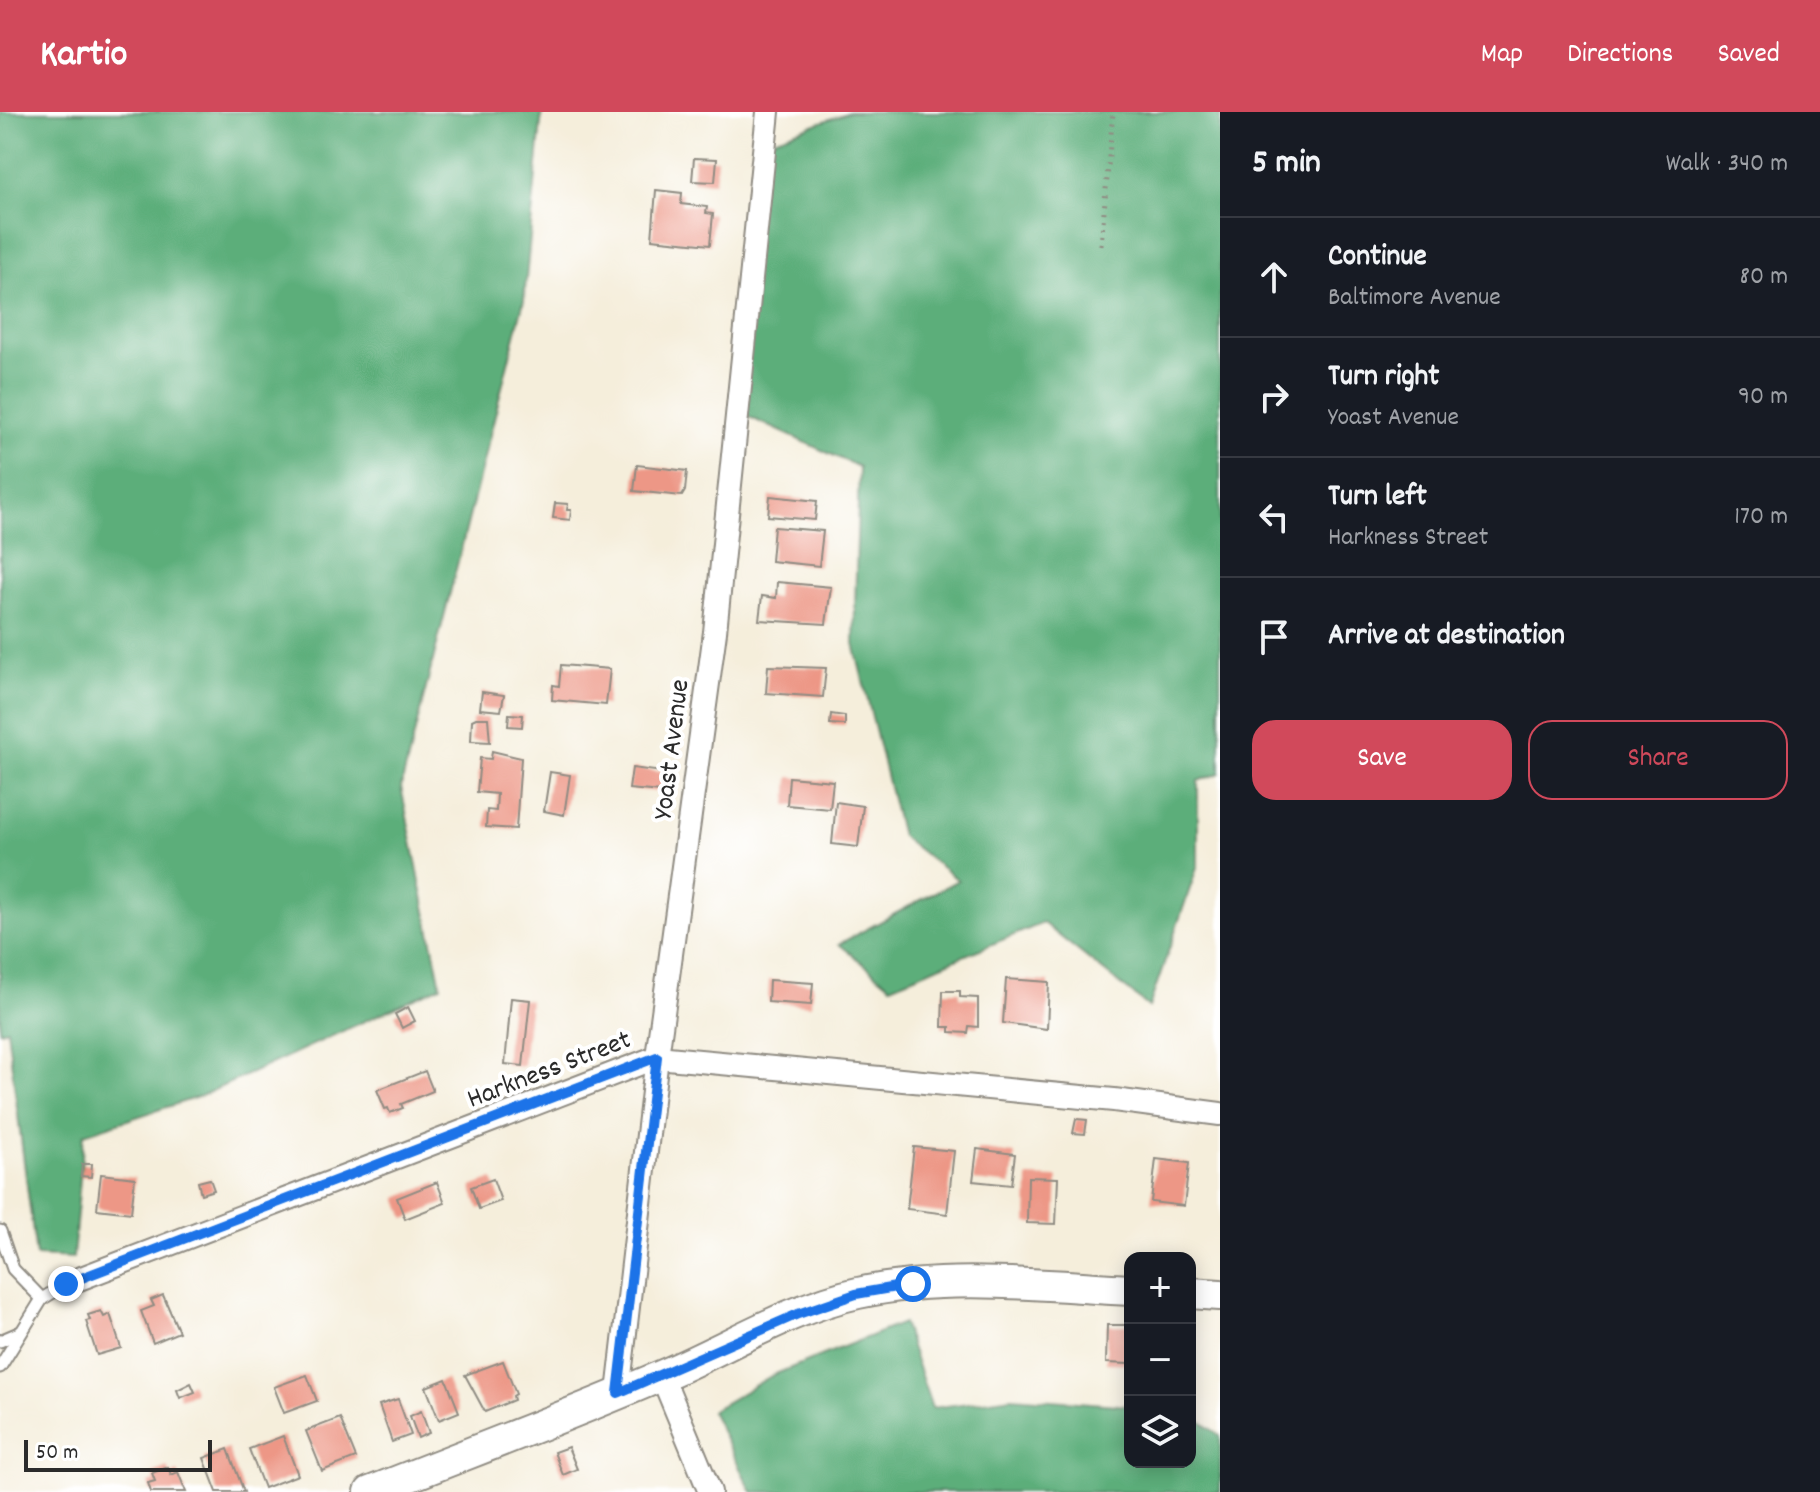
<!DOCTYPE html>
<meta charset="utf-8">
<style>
:root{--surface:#171b24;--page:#242831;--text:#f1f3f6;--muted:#9ea1a6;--line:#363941;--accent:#d1495b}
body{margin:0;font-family:Dekko,sans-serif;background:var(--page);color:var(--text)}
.controls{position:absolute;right:24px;bottom:24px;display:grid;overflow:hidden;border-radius:16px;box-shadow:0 4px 20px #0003}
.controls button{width:72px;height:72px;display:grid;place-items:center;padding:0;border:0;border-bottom:2px solid var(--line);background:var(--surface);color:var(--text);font:40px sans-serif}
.scale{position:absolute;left:24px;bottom:20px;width:188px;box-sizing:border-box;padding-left:8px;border:4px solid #2b2b2b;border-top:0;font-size:22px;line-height:28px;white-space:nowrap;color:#2b2b2b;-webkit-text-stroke:6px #fff;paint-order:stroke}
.stop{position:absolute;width:24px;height:24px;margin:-18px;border:6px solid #1a73e8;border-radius:50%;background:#fff}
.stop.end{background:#1a73e8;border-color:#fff;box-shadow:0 2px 8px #0008}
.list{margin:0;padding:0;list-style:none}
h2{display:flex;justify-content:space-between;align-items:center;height:104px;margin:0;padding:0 32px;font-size:34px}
h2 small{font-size:26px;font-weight:400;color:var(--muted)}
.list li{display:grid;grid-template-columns:52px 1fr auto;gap:24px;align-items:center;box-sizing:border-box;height:120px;padding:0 32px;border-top:2px solid var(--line)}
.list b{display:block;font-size:30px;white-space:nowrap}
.list p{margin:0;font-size:26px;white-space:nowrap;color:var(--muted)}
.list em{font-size:26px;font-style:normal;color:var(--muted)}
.actions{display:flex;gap:16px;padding:24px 32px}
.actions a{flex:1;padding:18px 0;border:2px solid var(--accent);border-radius:24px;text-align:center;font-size:28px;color:var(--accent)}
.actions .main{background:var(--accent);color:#fff}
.icon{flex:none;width:44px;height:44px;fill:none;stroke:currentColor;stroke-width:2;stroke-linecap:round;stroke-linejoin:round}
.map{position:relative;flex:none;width:1220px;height:1380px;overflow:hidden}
header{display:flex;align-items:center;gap:48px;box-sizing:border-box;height:112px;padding:0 40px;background:var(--accent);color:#fff}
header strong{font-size:38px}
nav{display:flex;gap:44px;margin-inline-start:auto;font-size:28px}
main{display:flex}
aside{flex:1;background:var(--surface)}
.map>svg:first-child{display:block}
.forest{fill:#5cae7a;stroke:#446c52;stroke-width:2}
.building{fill:#ed9786}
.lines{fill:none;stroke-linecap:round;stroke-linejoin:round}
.lane-casing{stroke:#908c83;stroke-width:15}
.street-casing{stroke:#908c83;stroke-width:26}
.secondary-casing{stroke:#908c83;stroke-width:34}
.path{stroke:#908c83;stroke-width:5;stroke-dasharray:2 6;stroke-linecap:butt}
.lane{stroke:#fff;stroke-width:11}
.street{stroke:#fff;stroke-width:22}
.secondary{stroke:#fff;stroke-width:30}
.route{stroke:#1a73e8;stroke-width:10}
.labels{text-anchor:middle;stroke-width:8;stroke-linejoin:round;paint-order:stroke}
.street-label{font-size:28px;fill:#2b2b2b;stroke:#fff}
</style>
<header>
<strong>Kartio</strong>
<nav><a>Map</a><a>Directions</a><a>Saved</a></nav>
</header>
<main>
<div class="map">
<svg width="1220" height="1380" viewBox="0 0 1220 1380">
<rect width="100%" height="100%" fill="#fff"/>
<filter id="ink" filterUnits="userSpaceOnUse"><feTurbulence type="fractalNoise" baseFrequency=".0125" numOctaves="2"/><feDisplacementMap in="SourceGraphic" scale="16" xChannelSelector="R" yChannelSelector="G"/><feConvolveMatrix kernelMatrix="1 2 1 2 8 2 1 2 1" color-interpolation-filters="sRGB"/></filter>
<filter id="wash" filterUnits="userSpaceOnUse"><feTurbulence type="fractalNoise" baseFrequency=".006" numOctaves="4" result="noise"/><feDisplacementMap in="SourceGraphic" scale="32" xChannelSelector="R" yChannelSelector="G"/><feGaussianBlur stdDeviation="1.8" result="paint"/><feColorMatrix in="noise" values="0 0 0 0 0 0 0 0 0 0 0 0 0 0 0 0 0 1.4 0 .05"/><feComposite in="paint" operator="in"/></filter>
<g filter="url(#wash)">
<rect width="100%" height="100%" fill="#f5eedb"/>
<g class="forest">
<polygon points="0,0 542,0 524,188 401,675 441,874 201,984 84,1022 73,1146 36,1144 7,917 0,919"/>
<polygon points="849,0 1220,0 1220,661 1198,669 1198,753 1149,895 1043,811 891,874 839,832 958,768 901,724 854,532 859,355 738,300 765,30"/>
<polygon points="903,1211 932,1296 1012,1285 1130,1294 1130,1350 1190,1350 1190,1301 1220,1324 1220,1380 752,1380 711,1299 773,1263"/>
</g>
<g id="blocks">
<g class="building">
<polygon points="694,46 717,47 715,70 692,69"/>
<polygon points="656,78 682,81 681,92 707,95 706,101 713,102 710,133 652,127"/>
<polygon points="637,353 687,359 685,379 682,384 634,379"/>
<polygon points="770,384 817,389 815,408 768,404"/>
<polygon points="555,391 568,392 567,398 571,398 570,408 553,406"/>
<polygon points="774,415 823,419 819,454 771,449"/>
<polygon points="777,470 831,475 826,512 759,508 762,484 776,486"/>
<polygon points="561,553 610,557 606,593 552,588 553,573 559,574"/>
<polygon points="768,554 826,556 823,585 766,581"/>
<polygon points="482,580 504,583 501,599 480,597"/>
<polygon points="509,602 523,603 522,615 508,614"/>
<polygon points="831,602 845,604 845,613 830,612"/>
<polygon points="476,606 488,606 490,630 471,629 472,608"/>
<polygon points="492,639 521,646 516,717 486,715 487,698 496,699 497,682 477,680 480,646 491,647"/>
<polygon points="632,656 663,660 661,680 629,677"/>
<polygon points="550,660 570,663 564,703 544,699"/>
<polygon points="789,665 833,669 830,697 787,693"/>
<polygon points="836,690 863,694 858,735 832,732"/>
<polygon points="1006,867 1049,870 1047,917 1003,911"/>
<polygon points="769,868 813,871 811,893 768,890"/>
<polygon points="943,879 960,879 960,885 978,886 978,915 969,914 968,921 950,920 950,915 942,915"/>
<polygon points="511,886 530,888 523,954 505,952"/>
<polygon points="408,895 415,909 402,916 395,902"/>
<polygon points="425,959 433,979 401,992 403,996 390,1001 388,996 385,997 377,978"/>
<polygon points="1076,1007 1087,1008 1085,1022 1073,1021"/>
<polygon points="914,1035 954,1039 947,1102 907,1097"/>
<polygon points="977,1037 1015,1042 1011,1073 973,1069"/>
<polygon points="1156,1047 1189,1051 1184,1094 1151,1090"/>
<polygon points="82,1052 92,1052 91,1065 81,1064"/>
<polygon points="101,1062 135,1066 131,1101 97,1097"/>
<polygon points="1028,1065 1058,1066 1056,1112 1027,1111"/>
<polygon points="210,1067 214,1078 201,1082 198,1070"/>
<polygon points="493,1067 501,1089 479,1097 471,1075"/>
<polygon points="437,1070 445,1091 405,1107 397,1086"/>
<polygon points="163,1183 179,1220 153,1231 141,1199 154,1194 151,1188"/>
<polygon points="101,1199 104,1205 110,1202 121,1236 97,1243 86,1209 90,1208 88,1203"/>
<polygon points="1107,1213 1130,1213 1130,1252 1106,1251"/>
<polygon points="503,1249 516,1282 513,1284 514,1288 485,1300 465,1263"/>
<polygon points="307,1263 317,1289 284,1301 274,1275"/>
<polygon points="446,1267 459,1300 439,1308 426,1275"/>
<polygon points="191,1271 195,1280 180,1286 177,1278"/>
<polygon points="398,1287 411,1323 392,1330 379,1293"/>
<polygon points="421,1299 429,1321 418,1326 410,1304"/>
<polygon points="340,1306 356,1346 322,1359 306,1319"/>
<polygon points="283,1324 298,1363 264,1376 249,1337"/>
<polygon points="568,1335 577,1357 563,1363 554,1340"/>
<polygon points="228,1337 244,1380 217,1380 204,1346"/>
<polygon points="168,1355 171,1363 178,1360 186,1380 151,1380 148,1371 155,1369 152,1361"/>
</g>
</g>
</g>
<g filter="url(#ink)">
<use href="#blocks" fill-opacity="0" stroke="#908c83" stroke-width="2"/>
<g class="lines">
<g class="lane-casing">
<g id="lane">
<polyline points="0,1119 13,1157 42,1187"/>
<polyline points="0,1229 21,1220"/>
<polyline points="0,1255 42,1187 66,1172"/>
</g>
</g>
<g class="street-casing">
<g id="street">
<polyline points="66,1172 657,945 1114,988 1220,1002"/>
<polyline points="662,1264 710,1380"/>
<polyline points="618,1281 657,945 715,520 768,0"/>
</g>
</g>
<g class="secondary-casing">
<g id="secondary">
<polyline points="1190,1181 1220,1183"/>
<path d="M370 1380C468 1341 566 1305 663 1263 727 1236 790 1196 858 1181 947 1162 1040 1173 1130 1178"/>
</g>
</g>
<polyline class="path" points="1101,133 1113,0"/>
<use href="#lane" class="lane"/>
<use href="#street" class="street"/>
<use href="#secondary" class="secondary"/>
</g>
</g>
<g class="lines" filter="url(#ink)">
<polyline class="route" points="66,1172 657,945 618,1281 798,1202 856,1182 913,1172"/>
</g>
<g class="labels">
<g class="street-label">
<text transform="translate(669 637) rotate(-83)" y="10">Yoast Avenue</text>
<text transform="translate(548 955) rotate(-21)" y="10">Harkness Street</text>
</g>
</g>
</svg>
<div class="controls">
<button>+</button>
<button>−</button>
<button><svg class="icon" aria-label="layers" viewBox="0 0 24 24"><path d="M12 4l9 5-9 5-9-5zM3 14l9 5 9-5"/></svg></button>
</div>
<div class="scale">50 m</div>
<div class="stop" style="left:913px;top:1172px"></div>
<div class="stop end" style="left:66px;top:1172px"></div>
</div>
<aside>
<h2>5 min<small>Walk · 340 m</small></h2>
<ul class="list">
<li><svg class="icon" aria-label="ahead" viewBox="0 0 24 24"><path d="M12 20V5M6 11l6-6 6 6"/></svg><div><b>Continue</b><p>Baltimore Avenue</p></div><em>80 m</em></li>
<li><svg class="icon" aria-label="right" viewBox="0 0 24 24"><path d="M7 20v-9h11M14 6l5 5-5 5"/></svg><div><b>Turn right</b><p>Yoast Avenue</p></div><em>90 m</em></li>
<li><svg class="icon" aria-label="left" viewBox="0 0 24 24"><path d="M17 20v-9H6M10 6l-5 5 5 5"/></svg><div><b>Turn left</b><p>Harkness Street</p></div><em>170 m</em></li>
<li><svg class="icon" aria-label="arrive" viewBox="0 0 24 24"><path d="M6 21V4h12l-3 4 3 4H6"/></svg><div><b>Arrive at destination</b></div></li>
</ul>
<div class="actions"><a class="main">Save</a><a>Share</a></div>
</aside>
</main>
